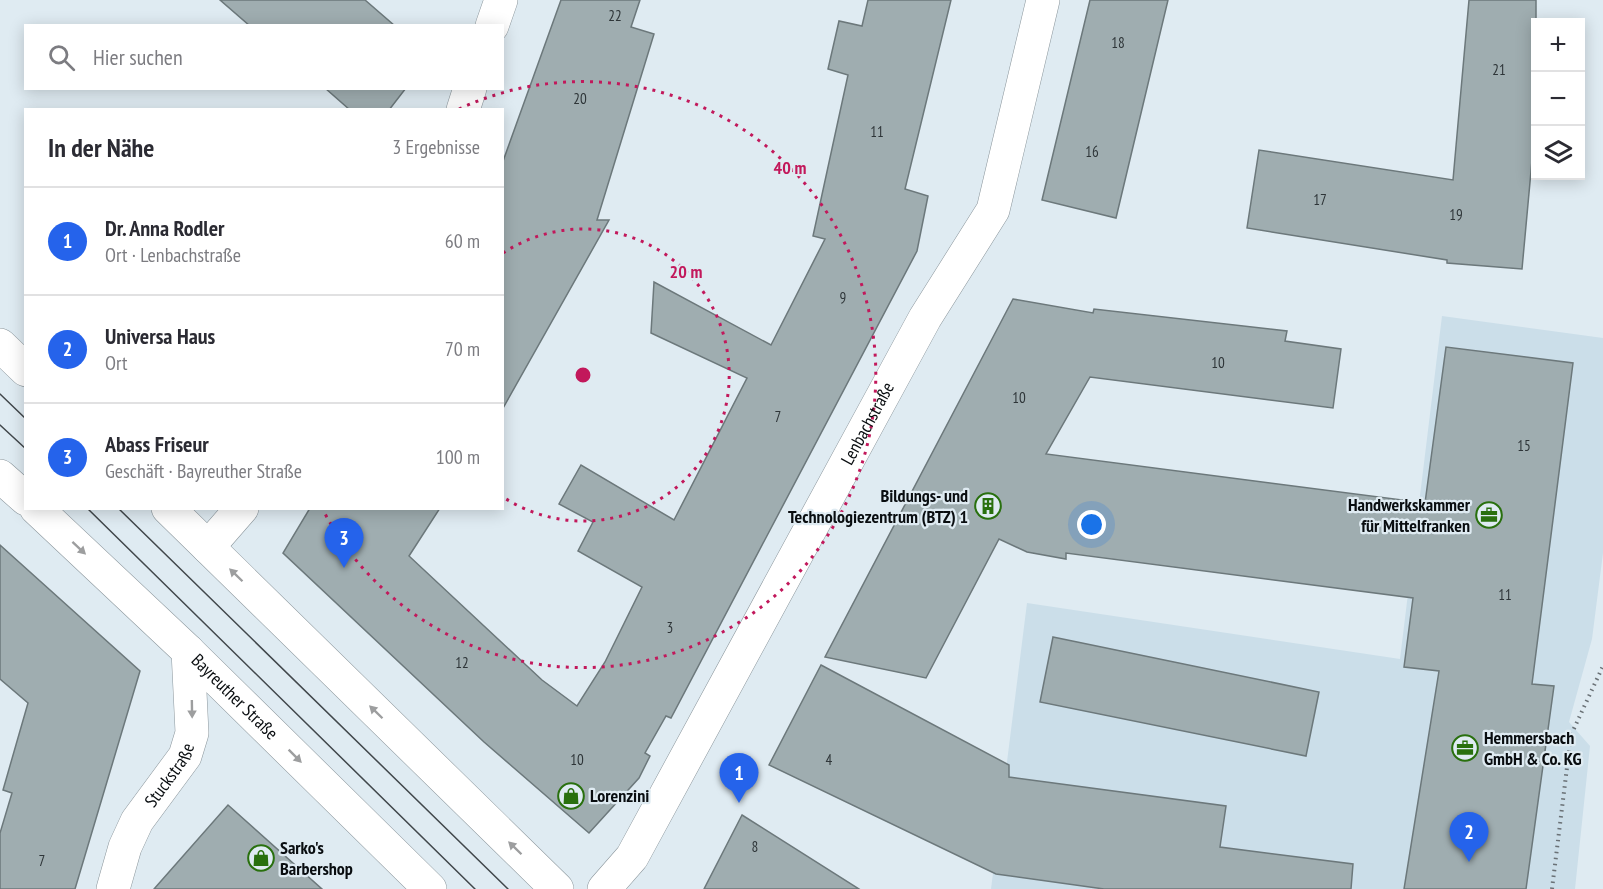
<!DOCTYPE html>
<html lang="de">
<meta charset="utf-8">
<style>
:root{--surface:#fff;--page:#f2f2f3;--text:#2b2b33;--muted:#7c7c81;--line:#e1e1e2;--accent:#2563eb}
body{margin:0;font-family:"PT Sans Narrow",sans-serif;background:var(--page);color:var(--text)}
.controls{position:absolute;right:18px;top:18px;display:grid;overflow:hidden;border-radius:0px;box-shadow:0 3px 15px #0003}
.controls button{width:54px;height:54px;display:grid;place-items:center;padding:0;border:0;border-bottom:2px solid var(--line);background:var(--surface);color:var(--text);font:30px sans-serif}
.you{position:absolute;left:1092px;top:525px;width:21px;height:21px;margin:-15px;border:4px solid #fff;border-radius:50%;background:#1a73e8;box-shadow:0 0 0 9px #1a73e833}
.badge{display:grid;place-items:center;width:39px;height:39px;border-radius:50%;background:var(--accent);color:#fff;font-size:20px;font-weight:700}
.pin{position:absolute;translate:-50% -50px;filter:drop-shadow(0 2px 3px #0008)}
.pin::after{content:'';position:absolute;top:32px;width:21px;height:18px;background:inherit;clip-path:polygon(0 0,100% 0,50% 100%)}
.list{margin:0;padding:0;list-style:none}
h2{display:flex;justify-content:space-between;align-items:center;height:78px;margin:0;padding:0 24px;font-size:26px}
h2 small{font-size:20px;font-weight:400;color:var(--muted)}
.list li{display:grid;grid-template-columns:39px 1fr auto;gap:18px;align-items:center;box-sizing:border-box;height:108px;padding:0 24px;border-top:2px solid var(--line)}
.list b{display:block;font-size:22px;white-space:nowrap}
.list p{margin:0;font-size:20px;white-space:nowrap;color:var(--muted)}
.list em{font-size:20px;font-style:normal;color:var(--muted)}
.icon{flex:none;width:33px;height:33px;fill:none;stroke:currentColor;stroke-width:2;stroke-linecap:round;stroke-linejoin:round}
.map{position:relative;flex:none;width:1603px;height:889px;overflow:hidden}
.search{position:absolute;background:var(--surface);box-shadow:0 3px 15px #0003;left:24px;top:24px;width:480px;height:66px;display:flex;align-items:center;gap:15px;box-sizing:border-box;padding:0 21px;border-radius:0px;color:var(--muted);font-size:22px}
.panel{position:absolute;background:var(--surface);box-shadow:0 3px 15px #0003;left:24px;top:108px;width:480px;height:402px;border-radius:0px}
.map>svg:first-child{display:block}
.built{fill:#cbdee9}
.building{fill:#9fadb0;stroke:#6c787b;stroke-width:1.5}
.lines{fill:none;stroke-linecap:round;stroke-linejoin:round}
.minor-casing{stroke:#8b969c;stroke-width:34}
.secondary-casing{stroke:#8b969c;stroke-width:34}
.path{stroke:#6a7176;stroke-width:4;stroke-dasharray:1.5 4.5;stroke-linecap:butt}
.minor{stroke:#fff;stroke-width:33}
.secondary{stroke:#fff;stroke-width:33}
.tram{stroke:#41474b;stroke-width:1.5}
.oneway{fill:#9d9e9f}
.ring{fill:none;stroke:#c2185b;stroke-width:3;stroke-dasharray:3 6}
.labels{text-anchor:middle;stroke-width:4.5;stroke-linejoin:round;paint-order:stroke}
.number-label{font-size:15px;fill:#2e3538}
.street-label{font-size:18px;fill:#090d10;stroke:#dfebf2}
.poi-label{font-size:18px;font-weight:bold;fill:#090d10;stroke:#dfebf2;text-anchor:start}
.centre{fill:#c2185b;stroke:#dfebf2;stroke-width:3}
.ring-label{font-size:18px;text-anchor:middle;font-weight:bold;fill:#c2185b;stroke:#dfebf2;stroke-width:4.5;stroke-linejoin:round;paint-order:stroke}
</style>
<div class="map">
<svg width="1603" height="889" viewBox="0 0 1603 889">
<rect width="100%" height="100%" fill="#dfebf2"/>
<polygon class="built" points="1442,316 1603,338 1603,553 1592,639 1569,722 1590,746 1575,889 991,889 1027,603 1400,659"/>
<g class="building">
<polygon points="220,0 365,0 395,26 250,26"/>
<polygon points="561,0 640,0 631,27 654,34 597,220 609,220 502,410 502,164"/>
<polygon points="868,0 951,0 905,189 928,196 917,251 671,718 666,716 645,753 650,756 639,778 589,833 484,742 283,553 310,508 440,508 409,556 542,680 577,706 605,662 642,587 578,551 593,522 559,504 581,465 674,520 747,378 651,333 654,282 771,345 825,239 813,236 848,75 828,69 839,21 862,26"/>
<polygon points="1090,0 1168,0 1116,218 1042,200"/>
<polygon points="1469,0 1536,0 1536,117 1522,269 1447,263 1447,260 1247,228 1259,150 1453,180"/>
<polygon points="325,88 406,88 389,110 350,110"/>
<polygon points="1013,299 1093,313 1094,309 1287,331 1285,341 1341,349 1333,408 1090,377 1046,454 1425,503 1446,347 1573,363 1532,684 1554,686 1526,889 1404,889 1439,671 1404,667 1413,598 1066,553 1066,559 1027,552 999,539 926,678 825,657"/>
<polygon points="0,545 140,671 75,889 0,889 0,833 12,793 3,790 28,703 0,679"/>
<polygon points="1053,637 1319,692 1306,756 1040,702"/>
<polygon points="821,665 1009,765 1009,777 1226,806 1220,847 1353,864 1351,889 1104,889 996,874 769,765"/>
<polygon points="228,805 322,889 154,889"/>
<polygon points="742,815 859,889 704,889"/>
</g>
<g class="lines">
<g class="minor-casing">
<g id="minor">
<polyline points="492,26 501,0"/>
<polyline points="463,110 470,88"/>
<polyline points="208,547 242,508"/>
<path id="s1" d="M113 889 125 847 137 821 185 756 192 733 188 651"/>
<path id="s2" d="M604 889 632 857 925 318 993 210 1043 0"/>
</g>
</g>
<g class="secondary-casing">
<g id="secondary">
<polyline points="0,345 26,370"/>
<polyline points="0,476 26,499"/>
<path id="s3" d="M36 508 188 651 430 889"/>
<polyline points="168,508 557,889"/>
</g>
</g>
<polyline class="path" points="1552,889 1571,735 1603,666"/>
<use href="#minor" class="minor"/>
<use href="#secondary" class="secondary"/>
<g class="tram">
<polyline points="0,394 26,419"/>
<polyline points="0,425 26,449"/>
<polyline points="87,508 475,889"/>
<polyline points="118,508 508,889"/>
</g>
</g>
<defs><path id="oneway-solid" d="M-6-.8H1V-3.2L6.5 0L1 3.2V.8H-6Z" transform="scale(1.5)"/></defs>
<g class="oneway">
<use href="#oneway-solid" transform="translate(79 548) rotate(43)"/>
<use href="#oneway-solid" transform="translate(236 575) rotate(-136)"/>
<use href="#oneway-solid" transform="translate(192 709) rotate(89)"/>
<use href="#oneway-solid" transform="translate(376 712) rotate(-136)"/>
<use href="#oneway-solid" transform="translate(295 756) rotate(45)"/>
<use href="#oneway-solid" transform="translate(515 848) rotate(-136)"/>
</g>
<g class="ring">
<path d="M503 253A146 146 0 1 1 503 497"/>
<path d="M459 109A293 293 0 1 1 323 510"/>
</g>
<defs>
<g id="building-ring" transform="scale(1.35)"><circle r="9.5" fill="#dfebf2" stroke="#29700e" stroke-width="1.5"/><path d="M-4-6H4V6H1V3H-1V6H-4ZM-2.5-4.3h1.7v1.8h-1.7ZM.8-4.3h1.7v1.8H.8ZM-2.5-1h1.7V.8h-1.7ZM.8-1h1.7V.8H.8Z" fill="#29700e"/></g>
<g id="office-ring" transform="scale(1.35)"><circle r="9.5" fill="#dfebf2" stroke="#29700e" stroke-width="1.5"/><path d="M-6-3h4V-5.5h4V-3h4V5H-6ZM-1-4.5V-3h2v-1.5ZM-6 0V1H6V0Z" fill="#29700e"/></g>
<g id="shop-ring" transform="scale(1.35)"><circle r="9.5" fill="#dfebf2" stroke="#29700e" stroke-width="1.5"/><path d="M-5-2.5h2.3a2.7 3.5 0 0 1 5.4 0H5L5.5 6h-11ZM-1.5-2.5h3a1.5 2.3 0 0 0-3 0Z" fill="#29700e"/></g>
</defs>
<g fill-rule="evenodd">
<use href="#building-ring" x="988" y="506"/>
<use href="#office-ring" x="1489" y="515"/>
<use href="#office-ring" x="1465" y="748"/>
<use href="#shop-ring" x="571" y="796"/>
<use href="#shop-ring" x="261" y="858"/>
</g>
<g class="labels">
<g class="number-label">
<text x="615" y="21">22</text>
<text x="1118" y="48">18</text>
<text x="1499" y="75">21</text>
<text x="580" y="104">20</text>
<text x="877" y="137">11</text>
<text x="1092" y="157">16</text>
<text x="1320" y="205">17</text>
<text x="1456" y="220">19</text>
<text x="843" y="303">9</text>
<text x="1218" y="368">10</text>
<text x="1019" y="403">10</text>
<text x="778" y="422">7</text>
<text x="1524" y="451">15</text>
<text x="1505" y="600">11</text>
<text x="670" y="633">3</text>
<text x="462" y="668">12</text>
<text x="577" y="765">10</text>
<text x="829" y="765">4</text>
<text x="755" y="852">8</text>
<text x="42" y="866">7</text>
</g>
<g class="street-label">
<text dy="6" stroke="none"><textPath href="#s2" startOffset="536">Lenbachstraße</textPath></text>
<text dy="6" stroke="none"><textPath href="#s3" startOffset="274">Bayreuther Straße</textPath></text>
<text dy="6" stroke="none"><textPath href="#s1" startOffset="129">Stuckstraße</textPath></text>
</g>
<g class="poi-label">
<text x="968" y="502" text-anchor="end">Bildungs- und<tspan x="968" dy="21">Technologiezentrum (BTZ) 1</tspan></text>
<text x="1470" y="511" text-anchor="end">Handwerkskammer<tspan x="1470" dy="21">für Mittelfranken</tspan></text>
<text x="1484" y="744">Hemmersbach<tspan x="1484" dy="21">GmbH &amp; Co. KG</tspan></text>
<text x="590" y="802">Lorenzini</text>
<text x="280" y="854">Sarko's<tspan x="280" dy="21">Barbershop</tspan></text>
</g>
</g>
<circle cx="583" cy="375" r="9" class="centre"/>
<g class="ring-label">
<text x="790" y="174">40 m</text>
<text x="686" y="278">20 m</text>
</g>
</svg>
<div class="controls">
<button>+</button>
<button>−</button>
<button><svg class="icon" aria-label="layers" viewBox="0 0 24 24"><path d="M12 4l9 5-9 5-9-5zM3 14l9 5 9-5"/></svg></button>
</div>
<div class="you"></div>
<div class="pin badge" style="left:739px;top:803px">1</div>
<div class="pin badge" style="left:1469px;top:862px">2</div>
<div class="pin badge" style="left:344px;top:568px">3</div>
<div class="search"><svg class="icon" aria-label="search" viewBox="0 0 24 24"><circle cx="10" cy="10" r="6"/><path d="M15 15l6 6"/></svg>Hier suchen</div>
<section class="panel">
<h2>In der Nähe<small>3 Ergebnisse</small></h2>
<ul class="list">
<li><span class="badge">1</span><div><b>Dr. Anna Rodler</b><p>Ort · Lenbachstraße</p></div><em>60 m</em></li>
<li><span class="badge">2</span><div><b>Universa Haus</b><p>Ort</p></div><em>70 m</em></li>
<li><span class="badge">3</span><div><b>Abass Friseur</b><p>Geschäft · Bayreuther Straße</p></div><em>100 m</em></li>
</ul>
</section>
</div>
